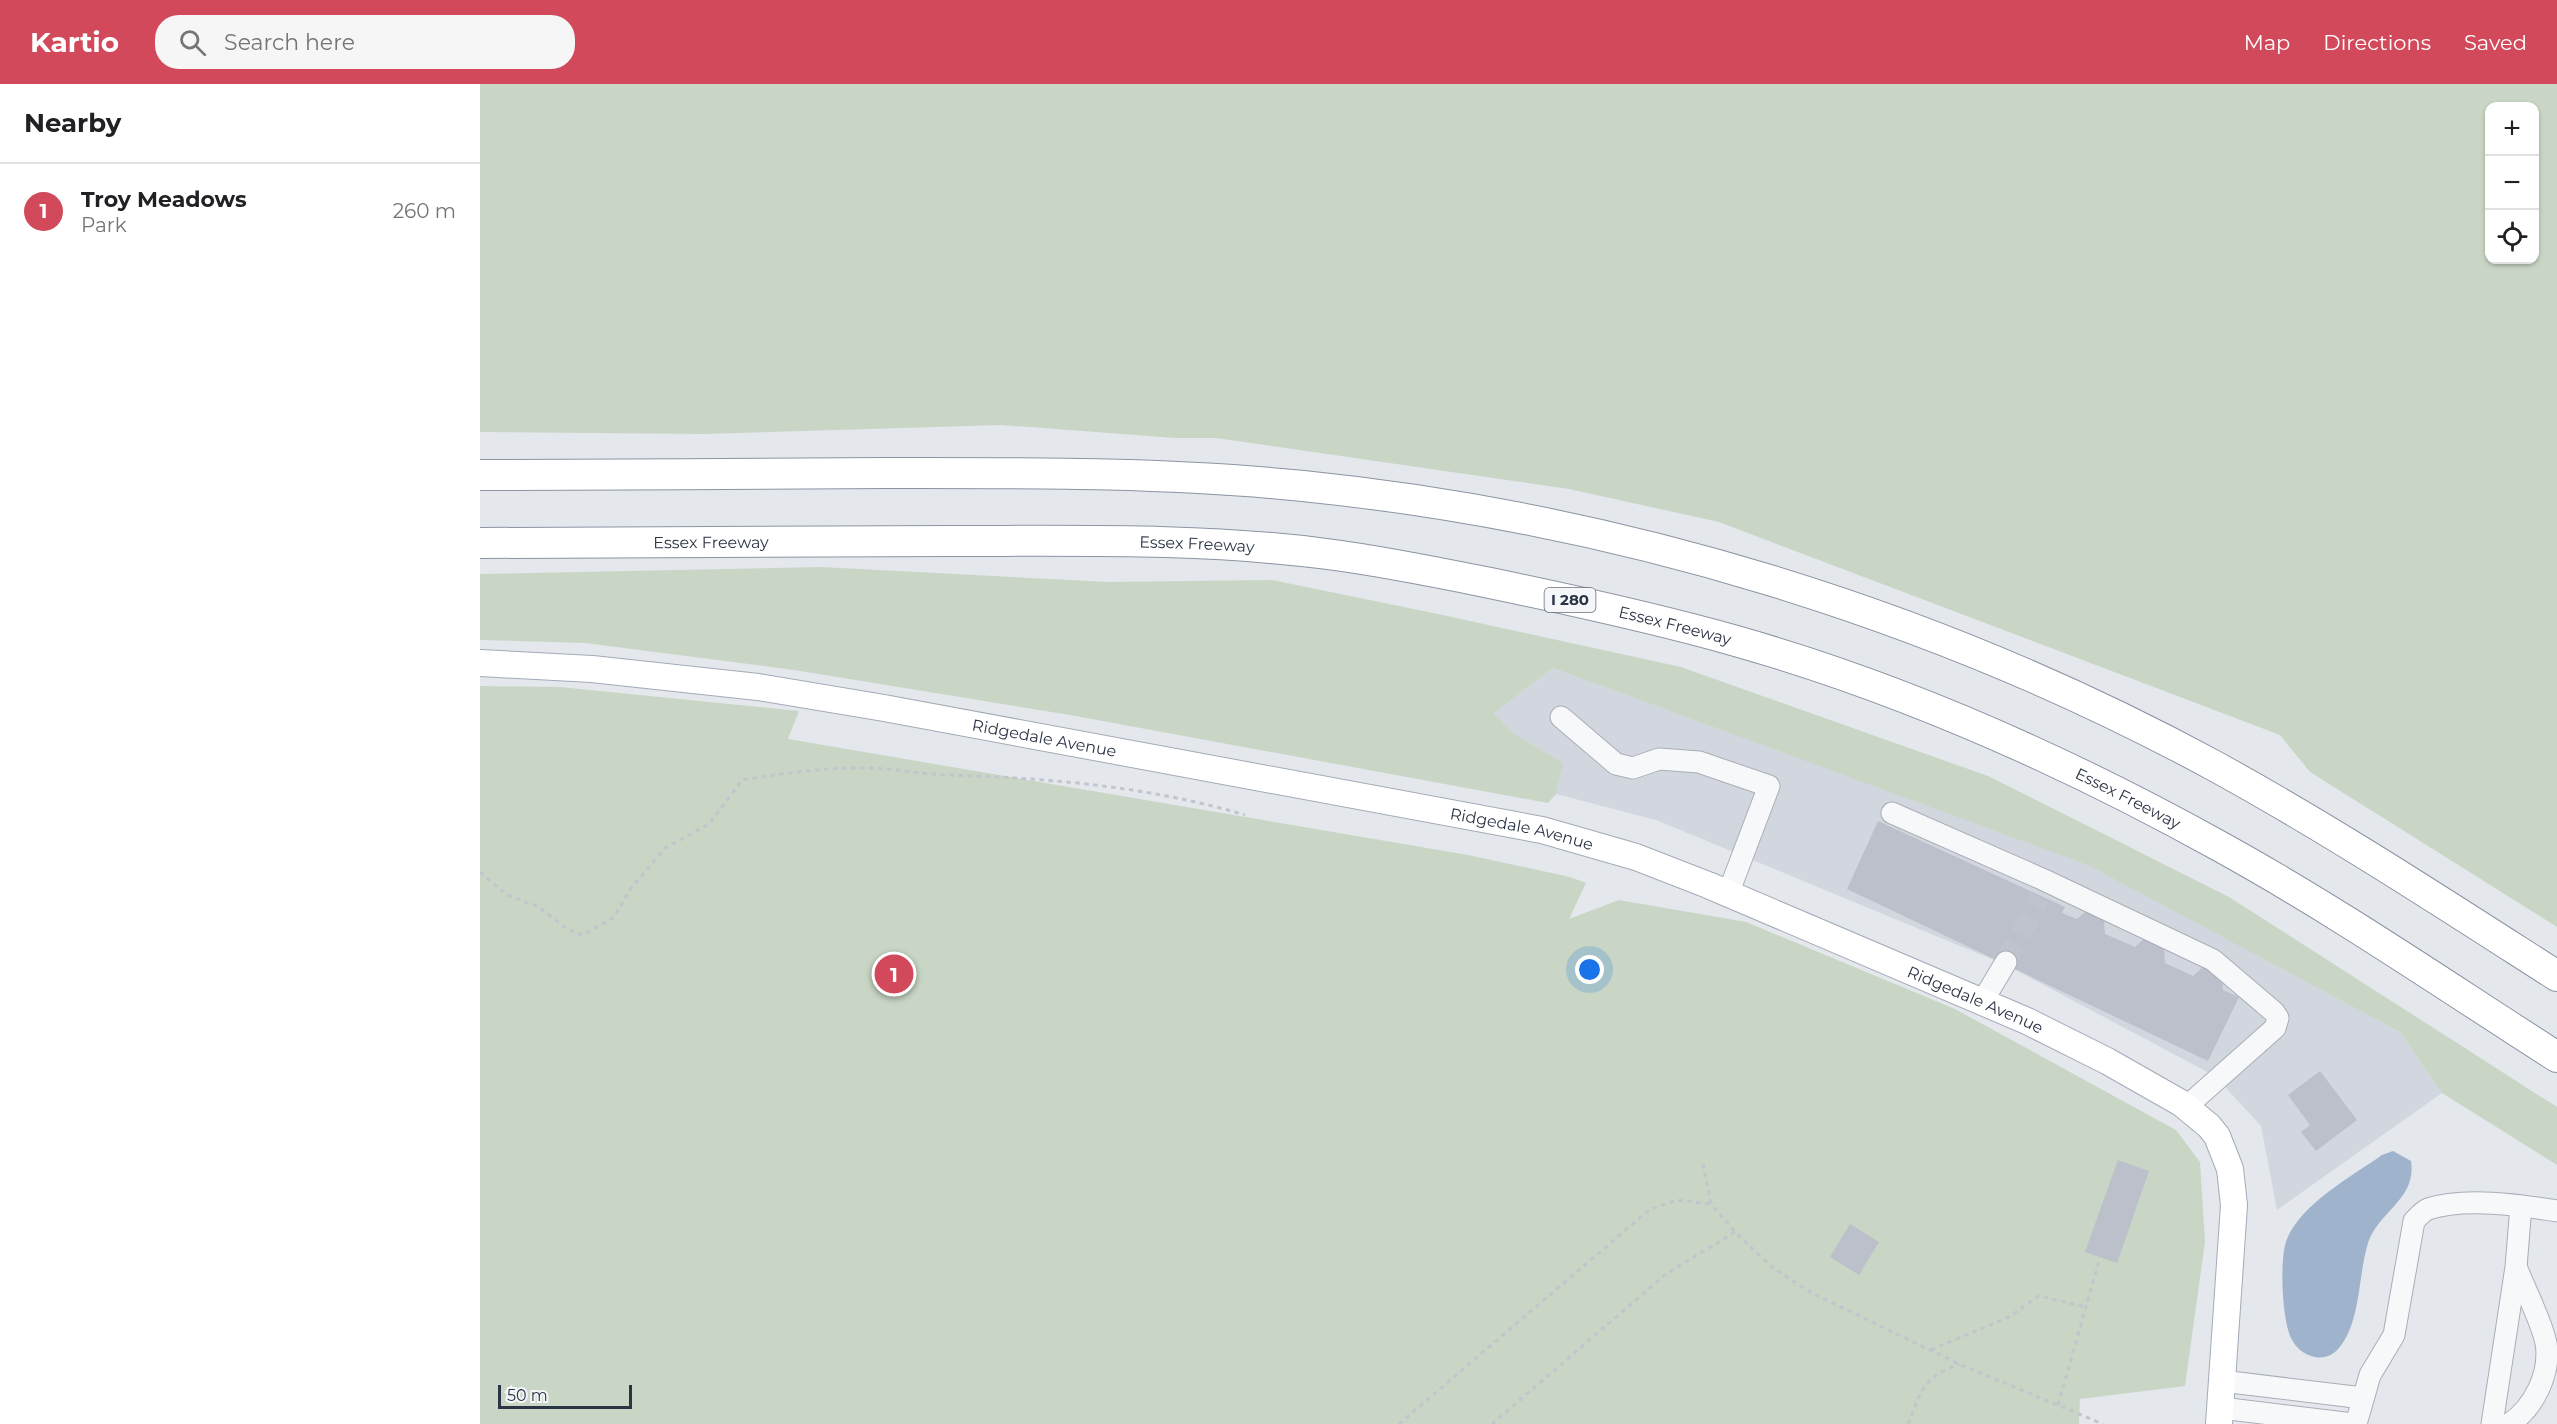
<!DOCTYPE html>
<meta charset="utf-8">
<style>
:root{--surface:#fff;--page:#f6f6f6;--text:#202124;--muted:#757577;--line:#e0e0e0;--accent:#d1495b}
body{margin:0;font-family:Montserrat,sans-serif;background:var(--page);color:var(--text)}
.controls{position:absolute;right:18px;top:18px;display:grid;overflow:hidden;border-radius:12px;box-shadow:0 2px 4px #0004}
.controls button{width:54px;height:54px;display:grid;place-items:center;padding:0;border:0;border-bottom:2px solid var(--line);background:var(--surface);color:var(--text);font:30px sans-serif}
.scale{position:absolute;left:18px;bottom:15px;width:134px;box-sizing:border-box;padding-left:6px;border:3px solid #2b3445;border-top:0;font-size:16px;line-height:21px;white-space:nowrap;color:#2b3445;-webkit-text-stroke:4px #f4f6f9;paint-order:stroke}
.you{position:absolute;left:1110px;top:886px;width:21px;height:21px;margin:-15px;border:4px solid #fff;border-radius:50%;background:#1a73e8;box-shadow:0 0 0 9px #1a73e833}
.badge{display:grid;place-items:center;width:39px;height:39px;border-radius:50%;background:var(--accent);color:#fff;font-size:20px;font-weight:700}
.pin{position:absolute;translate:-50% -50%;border:3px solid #fff;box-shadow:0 2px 6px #0006}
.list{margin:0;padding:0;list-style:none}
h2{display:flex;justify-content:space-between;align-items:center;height:78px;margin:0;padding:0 24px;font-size:26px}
h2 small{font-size:20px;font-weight:400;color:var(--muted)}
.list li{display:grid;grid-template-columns:39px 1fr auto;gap:18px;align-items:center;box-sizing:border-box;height:96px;padding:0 24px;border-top:2px solid var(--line)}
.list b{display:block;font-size:22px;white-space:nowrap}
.list p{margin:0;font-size:20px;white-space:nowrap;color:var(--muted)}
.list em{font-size:20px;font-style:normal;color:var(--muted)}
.icon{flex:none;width:33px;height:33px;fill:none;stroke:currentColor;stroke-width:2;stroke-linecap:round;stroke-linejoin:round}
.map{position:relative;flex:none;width:2077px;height:1340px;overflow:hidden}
header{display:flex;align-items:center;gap:36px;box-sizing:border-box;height:84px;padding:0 30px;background:var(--accent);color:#fff}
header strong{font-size:28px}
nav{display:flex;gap:33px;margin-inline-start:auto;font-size:21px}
.search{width:420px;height:54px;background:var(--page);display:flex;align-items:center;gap:15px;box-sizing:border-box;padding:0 21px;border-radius:24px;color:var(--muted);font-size:22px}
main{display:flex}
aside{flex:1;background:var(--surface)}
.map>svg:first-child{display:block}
.built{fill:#d2d6de}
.green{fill:#c9d6c5;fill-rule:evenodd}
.water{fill:#9fb4cc}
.building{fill:#bbc0ca}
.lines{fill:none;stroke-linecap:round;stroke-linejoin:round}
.minor-tunnel{stroke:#bfc3cb;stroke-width:21;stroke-dasharray:21 10;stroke-linecap:butt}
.minor-casing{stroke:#a9aeb7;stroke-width:23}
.major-casing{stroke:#a3abb8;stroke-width:28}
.highway-casing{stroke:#8b94a3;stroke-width:32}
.path{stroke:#c2c5cb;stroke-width:3;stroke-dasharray:4.5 4.5;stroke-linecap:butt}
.minor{stroke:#f7f8fa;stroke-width:21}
.major{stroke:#fff;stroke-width:26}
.highway{stroke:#fff;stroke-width:30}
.labels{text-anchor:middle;stroke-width:4.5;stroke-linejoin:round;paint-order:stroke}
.shield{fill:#f4f6f9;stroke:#676e7b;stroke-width:1.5}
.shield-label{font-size:15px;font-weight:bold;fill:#2b3445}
.street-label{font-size:16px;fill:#2b3445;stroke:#f4f6f9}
</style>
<header>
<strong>Kartio</strong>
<div class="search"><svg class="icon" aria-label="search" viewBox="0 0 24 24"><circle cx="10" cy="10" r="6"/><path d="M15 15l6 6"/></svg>Search here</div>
<nav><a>Map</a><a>Directions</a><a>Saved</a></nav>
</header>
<main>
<aside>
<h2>Nearby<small></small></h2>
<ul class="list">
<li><span class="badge">1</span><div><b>Troy Meadows</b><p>Park</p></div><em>260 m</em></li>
</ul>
</aside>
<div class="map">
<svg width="2077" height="1340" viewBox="0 0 2077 1340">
<rect width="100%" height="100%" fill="#e4e7ec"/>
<polygon class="built" points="1073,584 1608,780 1920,948 1962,1009 1797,1126 1781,1042 1735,992 1526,881 1176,736 1076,710 1082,679 1030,647 1014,629"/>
<g class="green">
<path d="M0 0H2077V843L1830 688 1800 651 1239 438 1089 405 736 354H695L521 341 224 350 0 348ZM2010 22H2054V176H2010Z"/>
<polygon points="341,483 628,498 792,496 958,530 1201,583 1508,692 1749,813 2077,1023 2077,1081 1962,1009 1920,948 1608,781 1073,584 1014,629 1030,647 1083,679 1076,710 1068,719 590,631 314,586 105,559 0,556 0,490"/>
<polygon points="0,602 80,603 319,627 308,655 988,771 1090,793 1106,799 1089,835 1139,816 1266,838 1475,925 1696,1046 1720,1078 1725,1158 1705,1302 1600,1315 1599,1340 0,1340"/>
</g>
<path class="water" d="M1913 1067 1931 1077C1937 1115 1899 1127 1888 1159 1878 1191 1881 1238 1859 1264 1853 1271 1845 1275 1835 1273 1824 1271 1816 1264 1811 1254 1802 1236 1799 1174 1807 1155 1822 1119 1871 1093 1902 1071Z"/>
<g class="building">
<polygon points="1398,737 1585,823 1582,829 1597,835 1606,827 1624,837 1625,850 1655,863 1665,854 1684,864 1685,879 1713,892 1724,882 1742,892 1743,906 1759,913 1728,977 1367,805"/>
<polygon points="1840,987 1877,1036 1836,1067 1821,1048 1830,1041 1808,1011"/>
<polygon points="1638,1076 1669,1087 1637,1179 1605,1168"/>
<polygon points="1370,1140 1399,1158 1379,1191 1350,1173"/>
</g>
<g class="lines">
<polyline class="minor-tunnel" points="1526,878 1560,814"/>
<g class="minor-casing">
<g id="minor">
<polyline points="1081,633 1136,680 1153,684 1179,675 1219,678 1289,702 1248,810"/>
<polyline points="1412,729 1562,795 1733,876 1794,928 1798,934 1795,944 1706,1023"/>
<polyline points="1502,918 1526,878"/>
<polyline points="1742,1297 1883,1314"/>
<polyline points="1741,1324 1873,1340"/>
<path d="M1876 1340 1890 1291 1914 1251 1934 1137C1938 1133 1943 1127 1948 1125 1984 1113 2040 1121 2077 1127"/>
<polyline points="2012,1340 2036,1183 2041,1122"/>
<path d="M2029 1340C2054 1324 2071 1289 2066 1259 2062 1239 2045 1205 2037 1185"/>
</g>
</g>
<g class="major-casing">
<g id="major">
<path id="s1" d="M0 579 112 585 278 603 404 624 1062 746 1156 773 1228 801 1547 937 1627 977 1701 1019 1729 1042 1737 1052 1750 1085 1754 1121 1739 1340"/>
</g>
</g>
<g class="highway-casing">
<g id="highway">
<path d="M0 391C135 391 271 390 406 389 545 389 684 388 823 402 1138 434 1452 529 1731 680 1850 745 1963 819 2077 892"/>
<path id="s2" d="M0 459C158 458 316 458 473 457 597 457 724 454 847 470 902 477 956 488 1010 499 1092 516 1175 534 1256 557 1425 605 1588 678 1741 763 1857 827 1966 902 2077 973"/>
</g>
</g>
<g class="path">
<path d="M0 788 27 811 59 823 87 845 102 851 133 834 152 803 185 764 229 740 262 696C302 690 343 683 384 684 412 684 439 690 466 691 567 694 668 702 765 731"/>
<polyline points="1223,1080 1231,1120 1255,1148 1293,1184 1332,1209 1479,1280 1623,1340"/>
<polyline points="1451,1266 1529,1233 1559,1212 1606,1223"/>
<polyline points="1578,1321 1619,1177"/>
<polyline points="919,1340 1169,1126 1197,1116 1231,1120"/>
<polyline points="1012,1340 1186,1190 1255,1148"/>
<path d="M1428 1340C1443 1303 1441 1296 1479 1280"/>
</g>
<use href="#minor" class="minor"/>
<use href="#major" class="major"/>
<use href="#highway" class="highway"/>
</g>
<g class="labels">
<rect class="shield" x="1064.5" y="504" width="51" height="24" rx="4.5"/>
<g class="shield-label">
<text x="1090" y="521">I 280</text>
</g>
<g class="street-label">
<text dy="6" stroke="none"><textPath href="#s2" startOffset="231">Essex Freeway</textPath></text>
<text dy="6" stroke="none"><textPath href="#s2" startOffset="717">Essex Freeway</textPath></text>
<text dy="6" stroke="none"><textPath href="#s2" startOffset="1203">Essex Freeway</textPath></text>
<text dy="6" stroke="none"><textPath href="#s1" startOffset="570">Ridgedale Avenue</textPath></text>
<text dy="6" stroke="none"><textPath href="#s2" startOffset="1689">Essex Freeway</textPath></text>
<text dy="6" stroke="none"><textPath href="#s1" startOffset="1056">Ridgedale Avenue</textPath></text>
<text dy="6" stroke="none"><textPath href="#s1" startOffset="1542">Ridgedale Avenue</textPath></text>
</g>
</g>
</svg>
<div class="controls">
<button>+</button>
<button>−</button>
<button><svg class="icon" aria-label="locate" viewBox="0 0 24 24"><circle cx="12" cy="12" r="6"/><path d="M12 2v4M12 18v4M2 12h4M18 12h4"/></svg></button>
</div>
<div class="scale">50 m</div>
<div class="you"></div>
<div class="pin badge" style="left:414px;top:890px">1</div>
</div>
</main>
